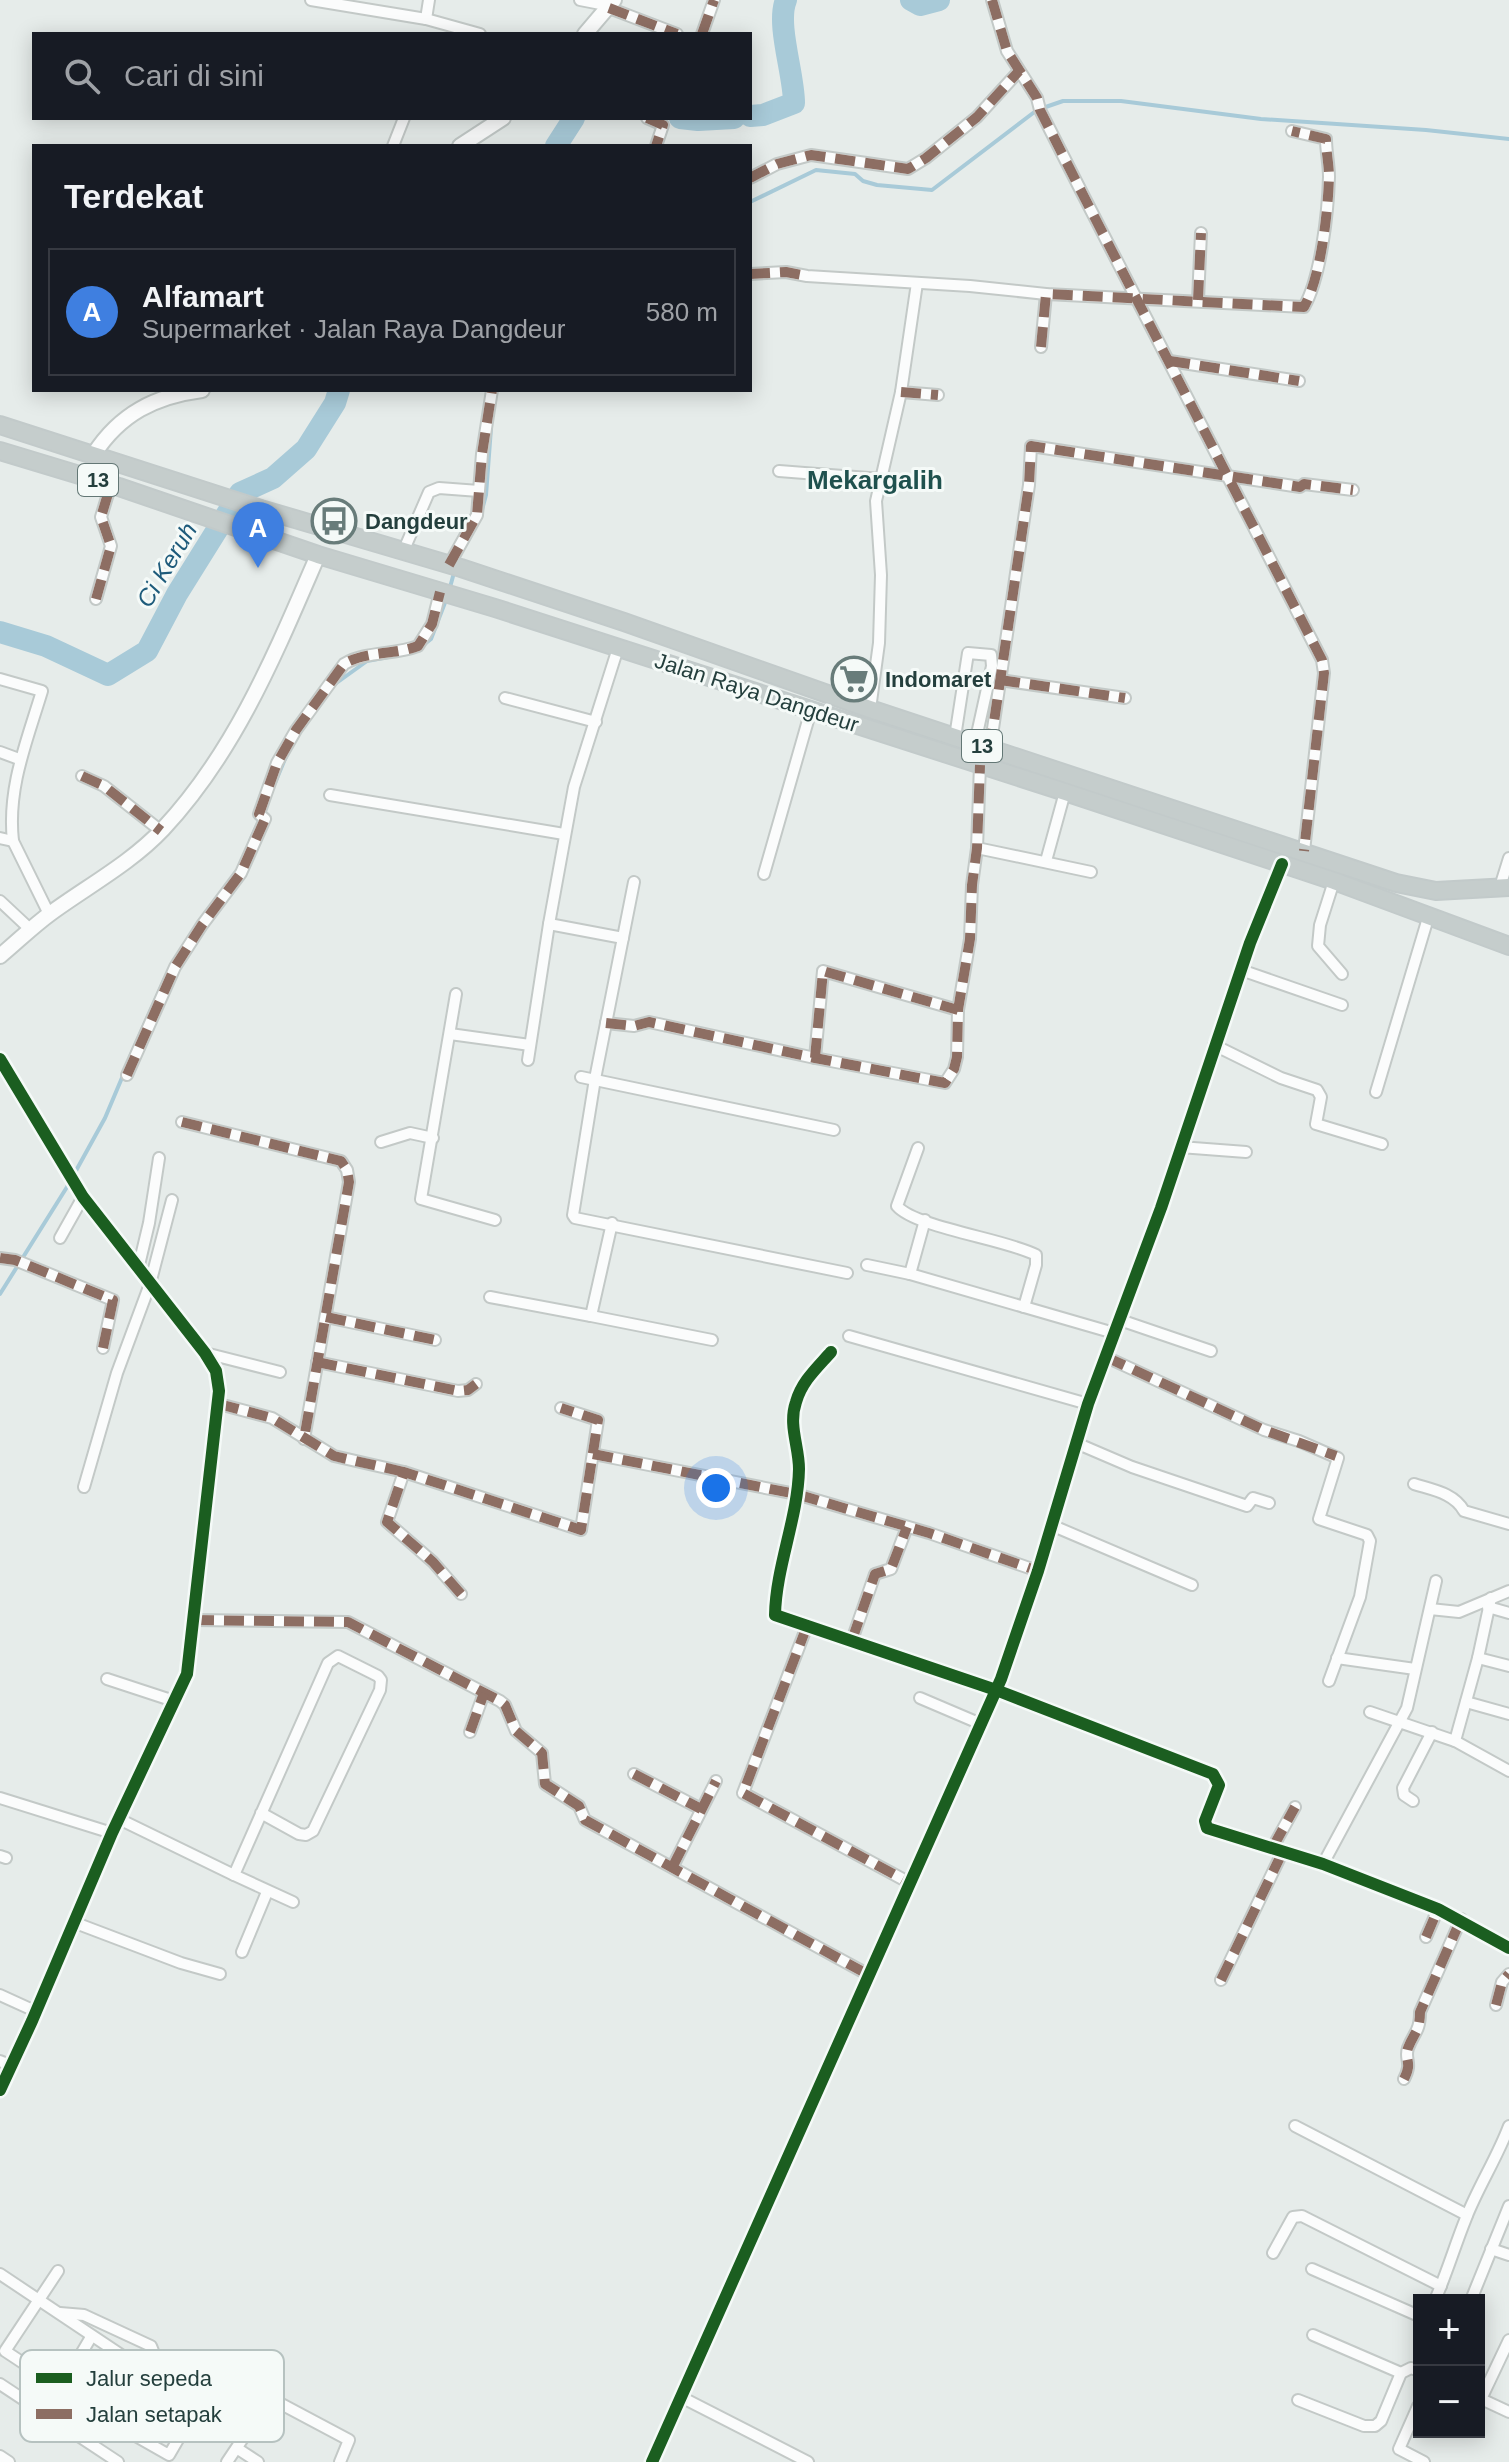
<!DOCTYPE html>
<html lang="id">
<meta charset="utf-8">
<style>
:root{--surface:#171b24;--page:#20242c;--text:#f1f3f6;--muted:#9ea1a6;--line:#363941;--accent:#687c7a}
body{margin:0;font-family:Helvetica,sans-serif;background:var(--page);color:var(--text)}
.controls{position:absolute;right:24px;bottom:24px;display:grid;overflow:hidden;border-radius:0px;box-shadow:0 4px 20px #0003}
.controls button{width:72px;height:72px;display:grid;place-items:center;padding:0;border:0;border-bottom:2px solid var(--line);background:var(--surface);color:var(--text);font:40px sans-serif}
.you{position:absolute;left:716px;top:1488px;width:28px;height:28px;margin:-20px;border:6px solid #fff;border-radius:50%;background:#1a73e8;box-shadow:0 0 0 12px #1a73e833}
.badge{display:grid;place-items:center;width:52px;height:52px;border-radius:50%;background:var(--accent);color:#fff;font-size:26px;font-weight:700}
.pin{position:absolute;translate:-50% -66px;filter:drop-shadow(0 2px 4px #0008)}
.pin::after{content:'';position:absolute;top:42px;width:28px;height:24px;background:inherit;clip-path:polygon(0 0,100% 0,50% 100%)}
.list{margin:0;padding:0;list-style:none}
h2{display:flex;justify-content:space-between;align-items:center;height:104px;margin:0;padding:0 32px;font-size:34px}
h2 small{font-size:26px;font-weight:400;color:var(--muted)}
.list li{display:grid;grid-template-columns:52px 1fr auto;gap:24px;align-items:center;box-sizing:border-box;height:128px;margin:0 16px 16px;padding:0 16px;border:2px solid var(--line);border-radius:0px}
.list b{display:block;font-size:30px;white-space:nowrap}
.list p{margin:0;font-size:26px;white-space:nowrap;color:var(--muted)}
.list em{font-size:26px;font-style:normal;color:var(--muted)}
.icon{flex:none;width:44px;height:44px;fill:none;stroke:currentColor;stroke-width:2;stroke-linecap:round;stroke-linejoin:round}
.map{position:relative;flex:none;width:1509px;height:2462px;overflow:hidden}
.search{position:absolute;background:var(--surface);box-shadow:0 4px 20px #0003;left:32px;top:32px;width:720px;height:88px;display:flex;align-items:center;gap:20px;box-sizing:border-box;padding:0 28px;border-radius:0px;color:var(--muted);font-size:30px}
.panel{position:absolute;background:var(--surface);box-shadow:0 4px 20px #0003;left:32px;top:144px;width:720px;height:248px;border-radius:0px}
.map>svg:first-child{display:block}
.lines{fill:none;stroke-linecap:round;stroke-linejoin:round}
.stream{stroke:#a8cad8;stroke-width:4}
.river{stroke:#a8cad8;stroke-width:22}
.minor-casing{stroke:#c3c9c7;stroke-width:14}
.tertiary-casing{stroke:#c3c9c7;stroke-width:16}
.secondary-casing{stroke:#c2c9c7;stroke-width:18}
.trunk-casing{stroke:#c2caca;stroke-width:20}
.minor{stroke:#fbfcfc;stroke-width:10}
.tertiary{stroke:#fbfcfc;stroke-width:12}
.secondary{stroke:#fbfcfc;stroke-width:14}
.trunk{stroke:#c5cdcc;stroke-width:16}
.quiet{stroke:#8d6e63;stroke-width:10;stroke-dasharray:20 10;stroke-linecap:butt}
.cycleway-casing{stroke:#f5faf8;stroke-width:17}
.cycleway{stroke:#1b5e20;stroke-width:12}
.labels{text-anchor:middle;stroke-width:6;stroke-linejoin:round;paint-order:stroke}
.shield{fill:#f5faf8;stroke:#637775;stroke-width:2}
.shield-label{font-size:20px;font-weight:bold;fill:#243f3d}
.poi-label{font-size:22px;font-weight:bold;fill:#243f3d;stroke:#f5faf8;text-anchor:start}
.street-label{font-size:22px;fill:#243f3d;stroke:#f5faf8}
.water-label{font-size:24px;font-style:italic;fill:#1e5b7b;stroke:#f5faf8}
.quarter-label{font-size:26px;font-weight:bold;fill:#1f514e;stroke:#f5faf8}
.key{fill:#f5faf8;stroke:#b6c2c0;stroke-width:2}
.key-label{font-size:22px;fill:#243f3d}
</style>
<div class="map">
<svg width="1509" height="2462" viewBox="0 0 1509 2462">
<rect width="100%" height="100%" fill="#e6ecea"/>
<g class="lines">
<g class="stream">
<polyline points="750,202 816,170 855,174 863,181 877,185 932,190 1037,110 1063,101 1121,101 1261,119 1426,130 1509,139"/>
<polyline points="482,510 486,495 491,428"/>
<polyline points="449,591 455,569"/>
<polyline points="421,647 431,639 446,600"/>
<polyline points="335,684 367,661 394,656"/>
<polyline points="275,783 287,754"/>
<polyline points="250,841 261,817"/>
<polyline points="130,1057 165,978"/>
<polyline points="0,1294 67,1187 105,1118 124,1073"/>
</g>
<g class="river">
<polyline points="911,0 920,5 939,0"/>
<path d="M750 116 763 115 794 103C794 74 776 24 786 0"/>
<polyline points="680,118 698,120 734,118"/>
<polyline points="556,146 574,118"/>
<polyline points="0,632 46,646 108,675 147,651 177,594 240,493 273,478 306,449 335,403 339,390"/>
</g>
<g class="minor-casing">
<g id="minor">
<polyline points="311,0 426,19 480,34"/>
<polyline points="580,0 611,6"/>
<polyline points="992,0 1007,51 1037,98 1040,110 1078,185 1322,660 1324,673 1304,851"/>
<polyline points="609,8 677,34"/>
<polyline points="426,19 429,0"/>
<polyline points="702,34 714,0"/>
<polyline points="647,118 663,125 656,146"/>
<polyline points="393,146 404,118"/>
<polyline points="750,178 777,164 811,155 908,169 926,158 977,117 1019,71"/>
<path d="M750 274 786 272 807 276 970 286 1046 294 1304 307C1321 277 1328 212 1329 177 1329 164 1326 152 1326 139L1292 131"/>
<polyline points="1198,300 1201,233"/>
<polyline points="1041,347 1046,294"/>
<polyline points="1170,361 1299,381"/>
<polyline points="901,392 938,395"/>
<polyline points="779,471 881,479"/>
<polyline points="403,552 429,492 439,488 479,491"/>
<polyline points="449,565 477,515 482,454 492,390"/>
<polyline points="96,599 111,546 101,517 111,484"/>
<path d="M0 679 42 691C27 741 7 788 13 841L49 914"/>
<polyline points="1000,680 1125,698"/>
<polyline points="505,698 596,722"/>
<polyline points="870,709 879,643 881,575 876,501 901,392 917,283"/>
<polyline points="955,737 968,653 991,655 992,666 975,743"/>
<polyline points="990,749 1029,485 1031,446 1300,487 1304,484 1353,490"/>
<polyline points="0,752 19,759"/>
<polyline points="82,776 104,786 161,831"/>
<polyline points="330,795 564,834"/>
<polyline points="0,838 13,841"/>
<polyline points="977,848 1091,872"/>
<polyline points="1046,861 1065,792"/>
<polyline points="764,874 811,710"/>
<polyline points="1334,881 1320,925 1318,946 1342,974"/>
<polyline points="634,882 595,1079 573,1215 575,1218 847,1273"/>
<polyline points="1500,887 1509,858"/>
<polyline points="0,901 31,930"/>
<polyline points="549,924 623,938"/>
<polyline points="1241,970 1342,1005"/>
<polyline points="456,994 421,1199 495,1220"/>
<polyline points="606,1023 634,1026 649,1022 815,1058 945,1083 954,1069 957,1057 958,1010 970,939 972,885 977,848 980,765"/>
<polyline points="450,1034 530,1045"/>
<polyline points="1214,1045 1281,1078 1317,1090 1321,1097 1316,1124 1382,1144"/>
<polyline points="815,1058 823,971 958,1010"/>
<polyline points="0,1059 83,1197 205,1353 216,1371 219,1391 187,1674 112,1833 32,2021 0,2090"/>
<polyline points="528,1060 549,924 574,787 618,648"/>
<path d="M127 1075 175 967 202 925 241 873 265 819 259 814 277 763 296 730 344 664C365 651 395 655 418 646L432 624 440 592"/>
<polyline points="581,1077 834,1130"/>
<polyline points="1376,1092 1428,918"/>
<polyline points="182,1122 341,1161 347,1170 349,1182 304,1439"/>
<polyline points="381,1142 410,1133 433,1138"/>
<polyline points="1180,1147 1246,1152"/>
<path d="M918 1148 897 1206C916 1228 1006 1239 1036 1255V1265L1024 1307"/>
<polyline points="60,1238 83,1197"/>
<polyline points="0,1258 15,1260 113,1300 103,1348"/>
<polyline points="867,1265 910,1274 1114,1333"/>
<polyline points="138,1269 149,1223 159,1158"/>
<polyline points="910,1274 925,1220"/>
<polyline points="490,1297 591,1316 612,1223"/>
<polyline points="591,1316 712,1340"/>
<polyline points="326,1317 435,1340"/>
<polyline points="1120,1320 1211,1351"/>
<polyline points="849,1336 1088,1404"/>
<path d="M831 1352C817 1368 802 1381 796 1402 788 1425 799 1446 799 1469 798 1518 776 1566 775 1615L996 1690 1213 1774 1219 1785 1205 1821 1207 1828 1323 1864 1438 1909 1509 1948"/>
<polyline points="205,1353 280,1372"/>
<polyline points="1106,1357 1264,1430 1299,1441 1338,1458 1319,1519 1367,1535 1370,1541 1360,1597 1329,1681"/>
<polyline points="317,1362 458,1391 468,1390 476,1384"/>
<polyline points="219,1404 272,1418 334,1456 404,1472"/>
<polyline points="1076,1443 1132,1467 1247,1506 1253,1498 1269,1503"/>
<polyline points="593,1454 796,1494 929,1533 1038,1571"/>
<path d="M1414 1484C1433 1490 1454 1493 1464 1511L1509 1524"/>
<polyline points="84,1487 117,1373 150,1284 172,1200"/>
<polyline points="1051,1525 1192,1585"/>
<polyline points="461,1594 433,1562 387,1522 404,1472 581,1530 598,1420 561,1408"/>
<polyline points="1488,1607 1509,1613"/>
<polyline points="1430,1609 1459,1612 1509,1591"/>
<polyline points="194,1620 348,1622 500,1701 505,1705 516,1731 542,1753 545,1784 579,1806 585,1820 869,1975"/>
<polyline points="807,1626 743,1793 910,1883"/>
<polyline points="852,1640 875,1574 891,1569 907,1527"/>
<polyline points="1337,1658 1415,1669"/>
<polyline points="1478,1658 1509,1666"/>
<polyline points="107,1679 174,1701"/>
<polyline points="920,1698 981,1724"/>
<polyline points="1466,1702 1509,1714"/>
<polyline points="1370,1712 1455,1741 1509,1771"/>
<polyline points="470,1732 484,1693"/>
<polyline points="1455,1741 1478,1658 1491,1598"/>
<polyline points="634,1774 701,1809"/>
<polyline points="0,1798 112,1833"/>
<polyline points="1413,1801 1404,1795 1403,1788 1432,1732"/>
<polyline points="119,1819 234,1875 328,1663 338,1656 378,1676 381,1680 380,1690 313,1831 306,1835 299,1834 261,1813"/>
<polyline points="1273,1847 1295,1807"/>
<polyline points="0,1856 6,1858"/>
<polyline points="1323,1864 1407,1708 1436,1581"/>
<polyline points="673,1866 716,1781"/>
<polyline points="234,1875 293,1902"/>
<polyline points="73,1922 181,1963 220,1974"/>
<polyline points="1426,1937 1438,1909"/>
<polyline points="242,1952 267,1892"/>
<polyline points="1221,1980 1283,1851"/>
<polyline points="0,1995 35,2011"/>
<polyline points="1496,2005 1502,1982 1509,1974"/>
<polyline points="0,2061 12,2066"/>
<path d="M1404 2079C1413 2062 1404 2060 1408 2048 1414 2032 1420 2032 1420 2012L1461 1919"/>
<polyline points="1295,2126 1467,2215"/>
<polyline points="1491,2249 1509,2255"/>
<polyline points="1273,2253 1293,2217 1302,2216 1441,2286"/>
<polyline points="1312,2269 1419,2316"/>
<polyline points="58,2271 5,2351 61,2388 91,2337"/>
<polyline points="0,2274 244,2437"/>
<path d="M1435 2300C1447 2273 1455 2245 1466 2218 1478 2187 1497 2158 1509 2126"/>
<polyline points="1471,2300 1509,2206"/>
<polyline points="60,2313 84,2315 151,2346 153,2351 145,2371"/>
<polyline points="1313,2335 1401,2373"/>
<polyline points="0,2384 118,2462"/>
<polyline points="681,2397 808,2462"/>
<polyline points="1479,2398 1509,2412"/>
<polyline points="1481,2399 1509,2340"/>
<polyline points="1298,2400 1364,2426 1375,2426 1381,2421 1401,2373 1411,2368 1419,2371"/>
<polyline points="1418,2406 1399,2449 1424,2462"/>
<polyline points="118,2426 169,2455 215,2376"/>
<polyline points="238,2449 258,2462"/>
<polyline points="0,2456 9,2462"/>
<polyline points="227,2462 270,2398 349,2440 340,2462"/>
</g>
</g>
<g class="tertiary-casing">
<polyline id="tertiary" points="652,2462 1001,1679 1038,1571 1088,1404 1161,1208 1250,943 1282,864"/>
</g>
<g class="secondary-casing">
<g id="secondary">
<polyline points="585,34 614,0"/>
<polyline points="460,146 503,118"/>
<path d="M94 454C120 414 155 396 202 390"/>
<path d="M0 956C17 942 33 926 51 913 88 886 131 863 163 829 236 751 276 652 318 555"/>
</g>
</g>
<g class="trunk-casing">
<g id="trunk">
<polyline points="0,425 261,509 461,568 624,622 870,709 1396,883 1436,891 1509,887"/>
<polyline points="0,451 119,487 318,555 495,608 1065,792 1334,881 1509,946"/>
</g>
</g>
<use href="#minor" class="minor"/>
<use href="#tertiary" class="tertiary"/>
<use href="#secondary" class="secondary"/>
<use href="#trunk" class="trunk"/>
<g class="quiet">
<polyline points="992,0 1007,51 1037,98 1040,110 1078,185 1322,660 1324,673 1304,851"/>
<polyline points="609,8 677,34"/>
<polyline points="702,34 714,0"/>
<polyline points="647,118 663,125 656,146"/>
<polyline points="750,178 777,164 811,155 908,169 926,158 977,117 1019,71"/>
<polyline points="750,274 786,272 807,276"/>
<polyline points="1198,300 1201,233"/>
<path d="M1041 347 1046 294 1304 307C1321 277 1328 212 1329 177 1329 164 1326 152 1326 139L1292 131"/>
<polyline points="1170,361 1299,381"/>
<polyline points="901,392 938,395"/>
<polyline points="449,565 477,515 482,454 492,390"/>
<polyline points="96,599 111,546 101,517 111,484"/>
<polyline points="1000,680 1125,698"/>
<polyline points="990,749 1029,485 1031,446 1300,487 1304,484 1353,490"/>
<polyline points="82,776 104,786 161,831"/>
<polyline points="606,1023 634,1026 649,1022 815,1058 945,1083 954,1069 957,1057 958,1010 970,939 972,885 977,848 980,765"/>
<polyline points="815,1058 823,971 958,1010"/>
<path d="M127 1075 175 967 202 925 241 873 265 819 259 814 277 763 296 730 344 664C365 651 395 655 418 646L432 624 440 592"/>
<polyline points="182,1122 341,1161 347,1170 349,1182 304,1439"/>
<polyline points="0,1258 15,1260 113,1300 103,1348"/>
<polyline points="326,1317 435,1340"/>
<polyline points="1106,1357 1264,1430 1336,1456"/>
<polyline points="317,1362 458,1391 468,1390 476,1384"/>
<polyline points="219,1404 272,1418 334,1456 404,1472"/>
<polyline points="593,1454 796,1494 929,1533 1038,1571"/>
<polyline points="461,1594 433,1562 387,1522 404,1472 581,1530 598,1420 561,1408"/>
<polyline points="194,1620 348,1622 500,1701 505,1705 516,1731 542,1753 545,1784 579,1806 585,1820 869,1975"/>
<polyline points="807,1626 743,1793 910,1883"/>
<polyline points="852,1640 875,1574 891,1569 907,1527"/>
<polyline points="470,1732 484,1693"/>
<polyline points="634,1774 701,1809"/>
<polyline points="1273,1847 1295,1807"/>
<polyline points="673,1866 716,1781"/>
<polyline points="1426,1937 1438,1909"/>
<polyline points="1221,1980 1283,1851"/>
<polyline points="1496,2005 1502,1982 1509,1974"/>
<path d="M1404 2079C1413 2062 1404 2060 1408 2048 1414 2032 1420 2032 1420 2012L1461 1919"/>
</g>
<g class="cycleway-casing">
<g id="cycleway">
<polyline points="0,1059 83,1197 205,1353 216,1371 219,1391 187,1674 112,1833 32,2021 0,2090"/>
<path d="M831 1352C817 1368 802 1381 796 1402 788 1425 799 1446 799 1469 798 1518 776 1566 775 1615L996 1690 1213 1774 1219 1785 1205 1821 1207 1828 1323 1864 1438 1909 1509 1948"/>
<polyline points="652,2462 1001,1679 1038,1571 1088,1404 1161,1208 1250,943 1282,864"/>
</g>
</g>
<use href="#cycleway" class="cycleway"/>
</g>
<defs>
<g id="bus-ring" transform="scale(2.3)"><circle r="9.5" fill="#f5faf8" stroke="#687c7a" stroke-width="1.5"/><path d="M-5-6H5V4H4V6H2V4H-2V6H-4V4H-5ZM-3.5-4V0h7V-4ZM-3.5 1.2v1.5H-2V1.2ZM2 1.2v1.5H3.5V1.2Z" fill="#687c7a"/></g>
<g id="supermarket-ring" transform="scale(2.3)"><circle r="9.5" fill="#f5faf8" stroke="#687c7a" stroke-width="1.5"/><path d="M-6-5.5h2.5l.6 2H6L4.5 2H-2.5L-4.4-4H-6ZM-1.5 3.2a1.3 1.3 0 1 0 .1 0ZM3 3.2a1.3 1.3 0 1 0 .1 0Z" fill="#687c7a"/></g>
</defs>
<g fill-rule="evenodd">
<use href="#bus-ring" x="334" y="521"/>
<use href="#supermarket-ring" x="854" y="679"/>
</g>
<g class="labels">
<g class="shield">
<rect x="78" y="464" width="40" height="32" rx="6"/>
<rect x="962" y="730" width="40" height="32" rx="6"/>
</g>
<g class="shield-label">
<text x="98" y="487">13</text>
<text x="982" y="753">13</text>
</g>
<g class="poi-label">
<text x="365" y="529">Dangdeur</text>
<text x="885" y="687">Indomaret</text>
</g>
<g class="street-label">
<text transform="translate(757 692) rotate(18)" y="8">Jalan Raya Dangdeur</text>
</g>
<g class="water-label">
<text transform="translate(167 565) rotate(-59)" y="8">Ci Keruh</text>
</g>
<g class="quarter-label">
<text x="875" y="489">Mekargalih</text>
</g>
</g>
<rect x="20" y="2350" width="264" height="92" rx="12" class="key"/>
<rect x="36" y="2373" width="36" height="10" fill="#1b5e20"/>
<rect x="36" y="2409" width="36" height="10" fill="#8d6e63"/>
<g class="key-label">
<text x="86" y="2386">Jalur sepeda</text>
<text x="86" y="2422">Jalan setapak</text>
</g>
</svg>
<div class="controls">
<button>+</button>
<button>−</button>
</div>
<div class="you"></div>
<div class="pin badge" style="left:258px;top:568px;background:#3f7fe0">A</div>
<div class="search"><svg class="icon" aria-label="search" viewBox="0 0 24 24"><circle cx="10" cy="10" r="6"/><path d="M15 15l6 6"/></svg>Cari di sini</div>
<section class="panel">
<h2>Terdekat<small></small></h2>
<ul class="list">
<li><span class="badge" style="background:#3f7fe0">A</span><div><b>Alfamart</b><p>Supermarket · Jalan Raya Dangdeur</p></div><em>580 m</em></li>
</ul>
</section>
</div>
